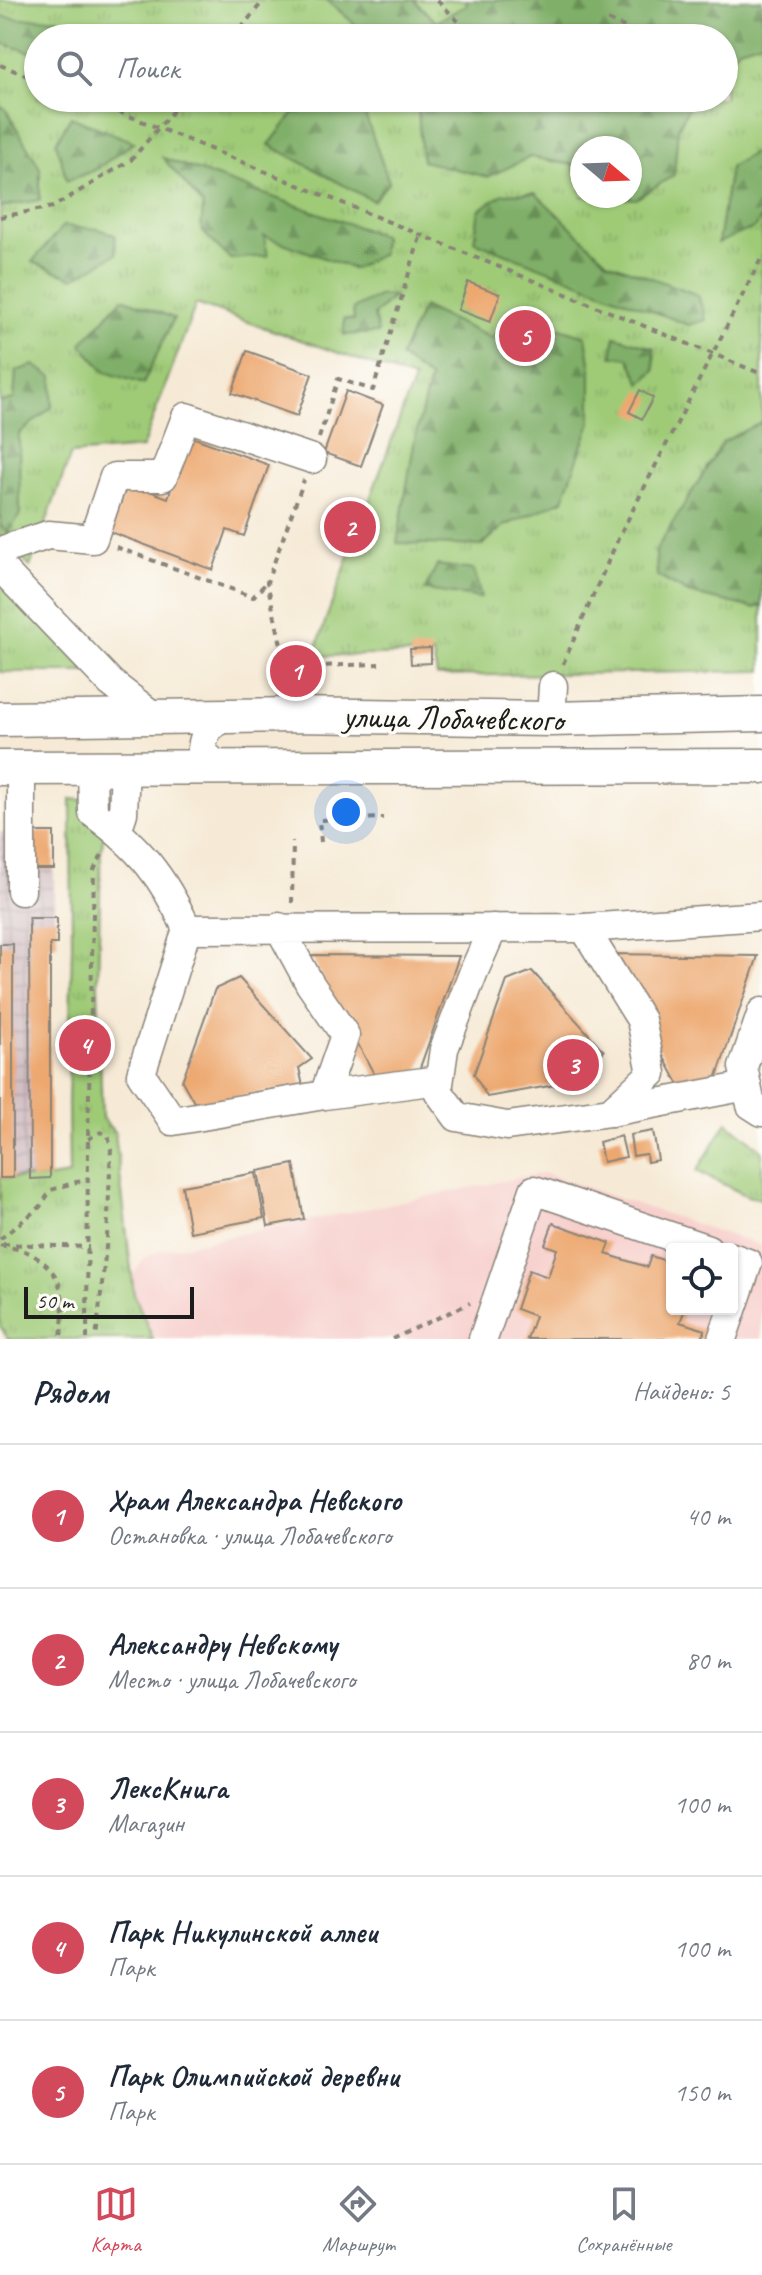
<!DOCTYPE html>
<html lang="ru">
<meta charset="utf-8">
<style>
:root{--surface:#fff;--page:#f6f6f7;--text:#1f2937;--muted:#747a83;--line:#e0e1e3;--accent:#d1495b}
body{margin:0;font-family:Caveat,sans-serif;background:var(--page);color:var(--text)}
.controls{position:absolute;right:24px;bottom:24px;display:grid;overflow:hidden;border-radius:8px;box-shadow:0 2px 6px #0004}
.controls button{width:72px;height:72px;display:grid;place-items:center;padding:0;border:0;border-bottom:2px solid var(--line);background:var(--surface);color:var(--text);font:40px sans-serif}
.compass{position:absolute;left:570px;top:136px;width:72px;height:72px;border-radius:50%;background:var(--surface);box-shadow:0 2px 6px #0004;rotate:109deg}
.scale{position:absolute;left:24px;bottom:20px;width:170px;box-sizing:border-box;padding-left:8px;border:4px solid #1c1c1c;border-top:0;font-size:22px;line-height:28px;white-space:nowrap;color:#1c1c1c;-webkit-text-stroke:6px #fdfcf7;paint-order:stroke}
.you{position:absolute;left:346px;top:812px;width:28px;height:28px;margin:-20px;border:6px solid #fff;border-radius:50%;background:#1a73e8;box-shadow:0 0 0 12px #1a73e833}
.badge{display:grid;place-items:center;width:52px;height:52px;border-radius:50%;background:var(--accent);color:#fff;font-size:26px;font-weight:700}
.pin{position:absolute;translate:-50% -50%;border:4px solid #fff;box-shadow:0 2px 8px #0006}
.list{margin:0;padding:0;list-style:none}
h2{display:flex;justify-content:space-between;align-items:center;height:104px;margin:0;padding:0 32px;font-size:34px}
h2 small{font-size:26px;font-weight:400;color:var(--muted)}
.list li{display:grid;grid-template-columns:52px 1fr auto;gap:24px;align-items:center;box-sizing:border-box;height:144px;padding:0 32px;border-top:2px solid var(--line)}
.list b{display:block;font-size:30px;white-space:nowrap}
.list p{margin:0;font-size:26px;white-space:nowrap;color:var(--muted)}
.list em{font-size:26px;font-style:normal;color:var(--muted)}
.icon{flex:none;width:44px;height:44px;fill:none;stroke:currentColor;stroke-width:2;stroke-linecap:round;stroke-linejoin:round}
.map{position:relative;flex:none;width:762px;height:1339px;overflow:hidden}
.search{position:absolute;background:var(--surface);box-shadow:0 2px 6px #0004;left:24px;right:24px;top:24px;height:88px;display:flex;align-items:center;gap:20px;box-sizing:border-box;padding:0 28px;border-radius:44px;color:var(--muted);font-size:30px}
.sheet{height:824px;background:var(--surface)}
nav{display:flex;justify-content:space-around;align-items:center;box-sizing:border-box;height:112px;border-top:2px solid var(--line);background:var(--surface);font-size:22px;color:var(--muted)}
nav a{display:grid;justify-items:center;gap:4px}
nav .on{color:var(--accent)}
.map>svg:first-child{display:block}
.built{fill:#f7d0cd;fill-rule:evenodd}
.industrial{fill:url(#industrial-grid)}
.grass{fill:url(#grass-tufts);stroke:#5e744a;stroke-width:2;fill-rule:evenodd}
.forest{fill:url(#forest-firs);stroke:#4e6642;stroke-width:2}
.building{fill:#eda870}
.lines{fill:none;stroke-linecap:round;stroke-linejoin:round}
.minor-casing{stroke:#898379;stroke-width:31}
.major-casing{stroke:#898379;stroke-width:37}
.path{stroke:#898379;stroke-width:4;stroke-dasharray:6 6;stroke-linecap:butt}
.minor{stroke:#fff;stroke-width:28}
.major{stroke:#fff;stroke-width:34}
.labels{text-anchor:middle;stroke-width:7;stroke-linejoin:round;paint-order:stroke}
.street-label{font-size:34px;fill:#1c1c1c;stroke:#fdfcf7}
</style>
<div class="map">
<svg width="762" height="1339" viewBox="0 0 762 1339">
<defs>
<pattern id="industrial-grid" width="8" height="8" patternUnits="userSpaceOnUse" patternTransform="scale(2)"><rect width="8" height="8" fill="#d2bec3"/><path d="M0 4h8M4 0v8" fill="none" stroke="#b4a3a7"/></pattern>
<pattern id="grass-tufts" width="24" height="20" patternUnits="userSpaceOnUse" patternTransform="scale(2)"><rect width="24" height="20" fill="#9fcb77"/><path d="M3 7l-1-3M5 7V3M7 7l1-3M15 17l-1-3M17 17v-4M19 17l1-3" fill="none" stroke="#88ae66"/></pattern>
<pattern id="forest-firs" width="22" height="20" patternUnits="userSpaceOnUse" patternTransform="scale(2)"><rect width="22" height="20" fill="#7faf68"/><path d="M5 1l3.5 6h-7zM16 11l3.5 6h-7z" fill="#678e55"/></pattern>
</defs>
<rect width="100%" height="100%" fill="#fdfcf7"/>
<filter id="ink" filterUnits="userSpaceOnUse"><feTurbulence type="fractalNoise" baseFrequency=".0125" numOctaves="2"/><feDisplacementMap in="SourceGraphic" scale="16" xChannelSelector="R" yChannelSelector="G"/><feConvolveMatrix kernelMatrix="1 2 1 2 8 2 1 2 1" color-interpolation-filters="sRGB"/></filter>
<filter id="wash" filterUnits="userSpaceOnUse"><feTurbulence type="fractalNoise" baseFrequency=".006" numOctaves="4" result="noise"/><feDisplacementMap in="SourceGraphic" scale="32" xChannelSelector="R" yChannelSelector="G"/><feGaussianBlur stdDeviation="1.8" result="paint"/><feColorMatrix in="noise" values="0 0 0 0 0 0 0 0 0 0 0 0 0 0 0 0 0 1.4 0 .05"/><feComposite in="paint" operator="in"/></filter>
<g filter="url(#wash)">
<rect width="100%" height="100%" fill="#f6ead6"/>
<path class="built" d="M543 1173 762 1246 761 1339H153L134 1294 133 1275 145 1257 162 1250ZM672 1249H732V1309H672Z"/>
<polygon class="industrial" points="0,832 54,832 54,917 57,918 57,944 50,945 50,1178 0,1178"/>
<g class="grass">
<path d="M0 0H762V671L437 676 433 654 314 656 326 619 414 379 196 304 142 448 71 454 30 567 0 536ZM38 38H724V98H38ZM582 148H630V196H582Z"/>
<polygon points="0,578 87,672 0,672"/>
<polygon points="71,799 109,802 101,852 98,986 102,1118 115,1133 134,1294 153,1339 8,1339 0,1326 0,1178 50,1178 69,1175 68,1104 72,945"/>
<polygon points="727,1122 762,1150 762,1199 747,1196 697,1171"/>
</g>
<g class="forest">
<polygon points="327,0 414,0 436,22 467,5 466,0 762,0 762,41 739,48 724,62 724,38 371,38"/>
<polygon points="0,16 19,19 58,18 69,33 87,38 38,38 38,54 0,43"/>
<polygon points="305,98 364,112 389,182 373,201 269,145"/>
<polygon points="417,98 693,98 678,128 674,175 636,199 584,196 630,196 630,148 582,148 582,189 573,165 530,157 488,177 422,161"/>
<polygon points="0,106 5,108 40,168 40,200 0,207"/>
<polygon points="71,117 134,142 95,170 67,181 56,142"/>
<polygon points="762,147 762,216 756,227 718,243 730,167"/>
<polygon points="163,158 383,236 382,254 354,269 264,236 268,256 230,259 201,230 203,205"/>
<polygon points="535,193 608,262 698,295 706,320 688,325 474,241 479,210 503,194"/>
<polygon points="63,226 98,229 115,235 116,254 74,278 32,262"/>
<polygon points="380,295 394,296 374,315 378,333 344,335 344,319 354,320 353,309"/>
<polygon points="123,298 174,318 143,384 105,372 81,344"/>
<polygon points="423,307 491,338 522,316 586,336 591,369 591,422 563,500 504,526 481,546 397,543 415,438 430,379 400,357"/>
<polygon points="615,336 654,348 655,370 641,384 629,358 612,356"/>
<polygon points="34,365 53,377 52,407 19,434 20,514 8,534 0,525 0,402 14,399 16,371"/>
<polygon points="761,422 762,606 754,608 688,593 657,576 656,550 723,442"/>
<polygon points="437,565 474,570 481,598 425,590"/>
</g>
<g id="blocks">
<g class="building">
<polygon points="468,282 500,294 490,322 458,310"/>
<polygon points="247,351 312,374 297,416 232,393"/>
<polygon points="640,390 653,398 642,419 629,412"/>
<polygon points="346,391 383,405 361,466 324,453"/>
<polygon points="189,436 269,465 244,536 227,530 213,570 110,532 128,483 168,498"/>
<polygon points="431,648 431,663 411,664 410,649"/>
<rect x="35" y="832" width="19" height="37"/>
<polygon points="29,918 57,918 57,944 50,944 50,1178 30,1179"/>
<rect x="0" y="944" width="13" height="234"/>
<polygon points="608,954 758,956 715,1082 680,1087"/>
<polygon points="310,955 459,956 415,1082 381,1087"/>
<polygon points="532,971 604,1051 591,1061 595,1078 487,1097 474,1074 507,981"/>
<polygon points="239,978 312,1059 299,1068 303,1086 195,1104 182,1081 215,989"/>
<polygon points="653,1131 658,1160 647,1162 646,1154 633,1156 630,1135"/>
<polygon points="621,1136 626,1157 603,1162 599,1142"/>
<polygon points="294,1164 304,1219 268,1226 258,1171"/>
<polygon points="256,1173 264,1218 190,1232 182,1186"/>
<polygon points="553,1223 610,1243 606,1254 647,1267 651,1256 672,1263 672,1309 685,1309 680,1322 705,1330 702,1339 527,1339 535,1316 516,1309 529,1270 548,1277 557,1249 545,1245"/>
</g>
</g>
</g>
<g filter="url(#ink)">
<use href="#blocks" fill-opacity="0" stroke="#898379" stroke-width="2"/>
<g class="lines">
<g class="minor-casing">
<g id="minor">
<polyline points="0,554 6,549 48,535 93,539 114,477 163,477 186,417 312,459"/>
<polyline points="0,567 111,683 156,718"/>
<path d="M229 717C211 723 204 730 202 749 209 762 216 764 230 768"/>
<polyline points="551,719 553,686"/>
<path d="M92 768 93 813C140 848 163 876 187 929"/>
<polyline points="117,831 123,813 125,768"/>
<polyline points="21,891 21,768"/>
<polyline points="279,927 310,984 345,1035 324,1095 173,1121 141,1074 187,929 584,928 762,916"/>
<polyline points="493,928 474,971 444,1049 438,1091 457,1117 507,1126 610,1112 652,1073 641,1020 584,928"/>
<polyline points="762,1012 743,1067 751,1105 762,1112"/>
<polyline points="324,1095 439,1080"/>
<polyline points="611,1112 747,1086"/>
<polyline points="483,1339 534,1190 708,1249"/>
<polyline points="722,1339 748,1263 732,1257"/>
</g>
</g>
<g class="major-casing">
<g id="major">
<polyline points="0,719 295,715 551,719 762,714"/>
<polyline points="0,768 762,766"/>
</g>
</g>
<g class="path">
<polyline points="437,0 461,24"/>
<polyline points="608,20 622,26 640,38"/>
<polyline points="233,38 264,0"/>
<polyline points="0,65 38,80"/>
<polyline points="85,98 762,374"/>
<polyline points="0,217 53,207 131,160 184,98"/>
<polyline points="319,438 338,379 373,390 421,234"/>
<polyline points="116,547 253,597 267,582"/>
<polyline points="563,664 618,539 762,257"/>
<polyline points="286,679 284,658 267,582 304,480"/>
<polyline points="315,679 315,666 379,664"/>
<polyline points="321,842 319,820 383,818"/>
<polyline points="292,903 293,842"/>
<polyline points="88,1139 101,1132 108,1135 111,1148 107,1238 96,1339"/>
<polyline points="0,1239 40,1207 51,1190 89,1178"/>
<polyline points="3,1244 89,1247"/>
<path d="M0 1245C10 1248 23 1249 31 1254 68 1275 64 1302 61 1339"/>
<polyline points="87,1339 88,1139 94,870 103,853"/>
<polyline points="392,1339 470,1303"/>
</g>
<use href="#minor" class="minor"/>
<use href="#major" class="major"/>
</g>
</g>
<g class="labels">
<g class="street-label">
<text transform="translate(453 717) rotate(1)" y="12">улица Лобачевского</text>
</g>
</g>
</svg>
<div class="controls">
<button><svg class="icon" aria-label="locate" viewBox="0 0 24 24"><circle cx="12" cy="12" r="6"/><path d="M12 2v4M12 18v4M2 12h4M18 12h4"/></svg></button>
</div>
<svg class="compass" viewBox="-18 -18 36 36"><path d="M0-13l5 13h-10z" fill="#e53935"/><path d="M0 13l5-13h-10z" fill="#747a83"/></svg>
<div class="scale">50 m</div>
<div class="you"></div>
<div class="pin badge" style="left:296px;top:671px">1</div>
<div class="pin badge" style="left:350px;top:527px">2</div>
<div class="pin badge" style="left:573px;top:1065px">3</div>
<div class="pin badge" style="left:85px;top:1045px">4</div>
<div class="pin badge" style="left:525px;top:336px">5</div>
<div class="search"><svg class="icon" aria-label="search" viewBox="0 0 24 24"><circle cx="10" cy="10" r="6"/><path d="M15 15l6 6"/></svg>Поиск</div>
</div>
<section class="sheet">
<h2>Рядом<small>Найдено: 5</small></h2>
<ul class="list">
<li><span class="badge">1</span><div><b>Храм Александра Невского</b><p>Остановка · улица Лобачевского</p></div><em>40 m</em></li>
<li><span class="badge">2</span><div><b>Александру Невскому</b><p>Место · улица Лобачевского</p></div><em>80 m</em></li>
<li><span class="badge">3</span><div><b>ЛексКнига</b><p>Магазин</p></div><em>100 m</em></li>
<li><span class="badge">4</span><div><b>Парк Никулинской аллеи</b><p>Парк</p></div><em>100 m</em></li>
<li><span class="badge">5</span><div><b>Парк Олимпийской деревни</b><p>Парк</p></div><em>150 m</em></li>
</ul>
</section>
<nav>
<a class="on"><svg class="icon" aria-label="map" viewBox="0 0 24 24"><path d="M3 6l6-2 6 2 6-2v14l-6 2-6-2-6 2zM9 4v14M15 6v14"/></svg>Карта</a>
<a><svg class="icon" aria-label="directions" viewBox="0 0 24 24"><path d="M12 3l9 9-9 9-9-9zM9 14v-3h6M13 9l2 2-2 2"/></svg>Маршрут</a>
<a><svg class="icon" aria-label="saved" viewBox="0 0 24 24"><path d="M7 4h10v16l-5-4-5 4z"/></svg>Сохранённые</a>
</nav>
